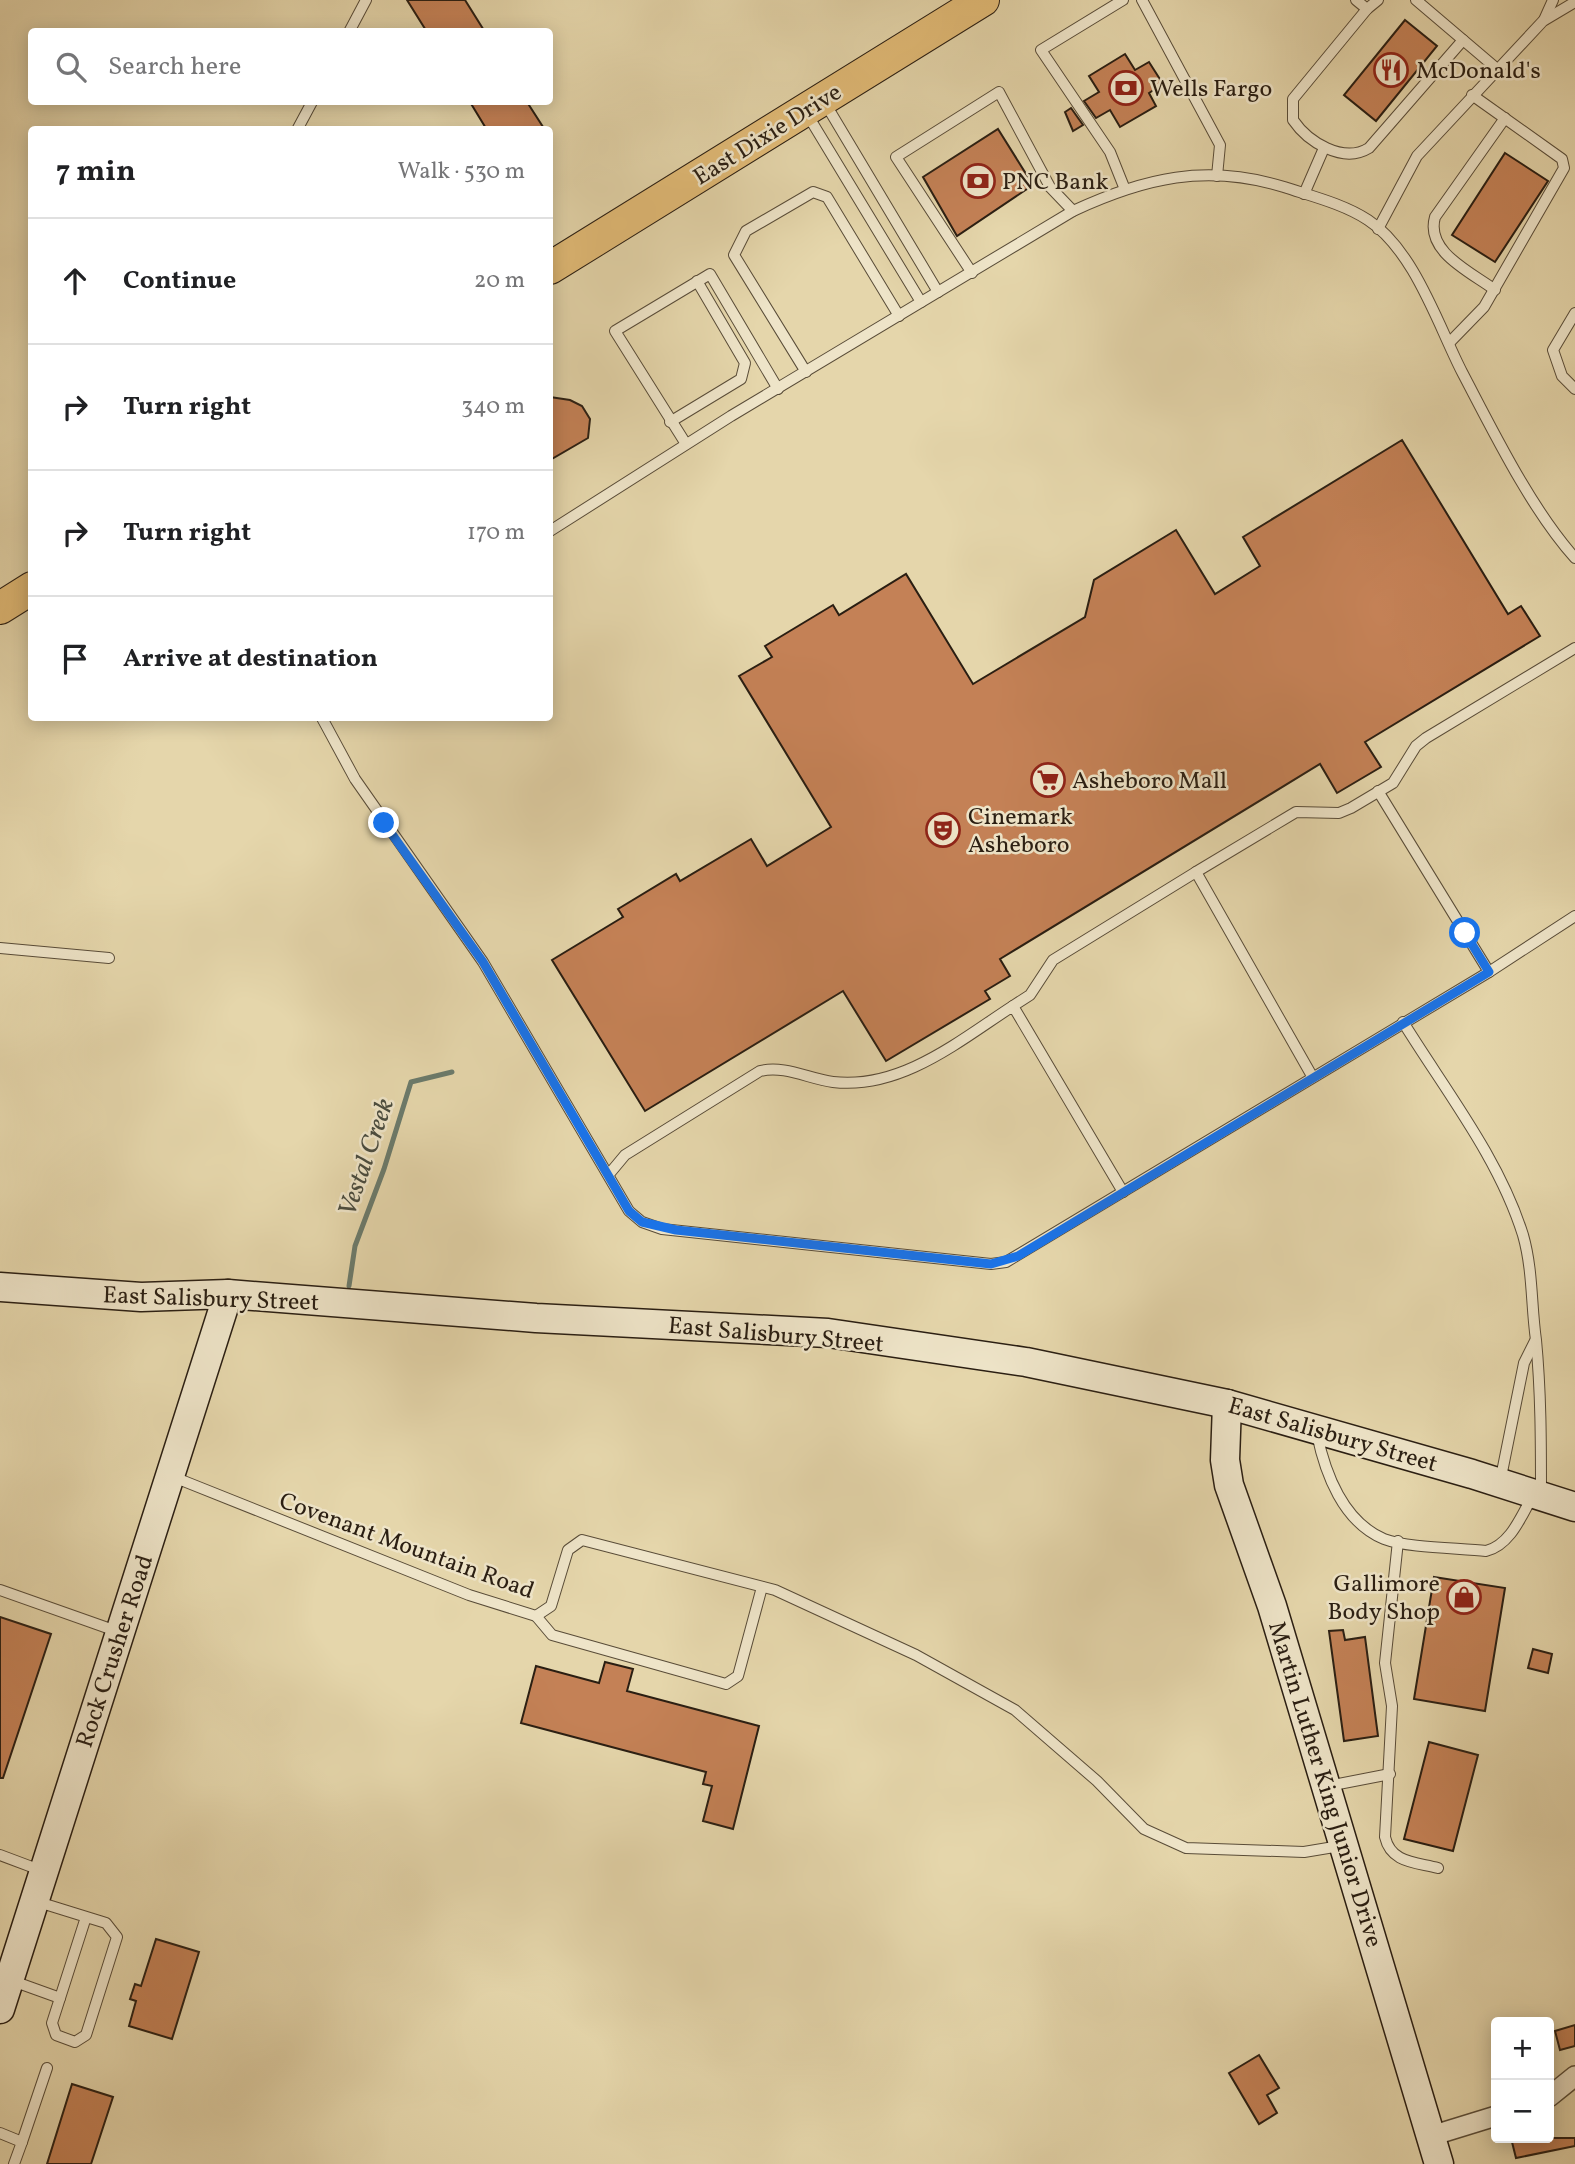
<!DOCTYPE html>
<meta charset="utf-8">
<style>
:root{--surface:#fff;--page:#f2f2f2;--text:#202124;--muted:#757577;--line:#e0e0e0}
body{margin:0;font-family:Vollkorn,serif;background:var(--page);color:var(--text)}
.controls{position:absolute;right:21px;bottom:21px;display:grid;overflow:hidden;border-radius:7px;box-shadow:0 4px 18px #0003}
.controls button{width:63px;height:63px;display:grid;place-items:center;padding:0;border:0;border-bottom:2px solid var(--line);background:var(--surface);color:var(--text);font:35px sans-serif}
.stop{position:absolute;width:21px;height:21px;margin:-16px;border:5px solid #1a73e8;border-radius:50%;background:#fff}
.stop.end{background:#1a73e8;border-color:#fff;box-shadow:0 2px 7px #0008}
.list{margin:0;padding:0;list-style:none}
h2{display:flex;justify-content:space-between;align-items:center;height:91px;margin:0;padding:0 28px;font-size:30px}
h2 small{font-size:23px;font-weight:400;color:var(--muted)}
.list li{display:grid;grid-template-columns:46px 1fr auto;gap:21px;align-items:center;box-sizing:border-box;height:126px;padding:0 28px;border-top:2px solid var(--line)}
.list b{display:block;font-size:26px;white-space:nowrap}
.list em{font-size:23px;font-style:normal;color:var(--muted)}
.icon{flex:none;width:38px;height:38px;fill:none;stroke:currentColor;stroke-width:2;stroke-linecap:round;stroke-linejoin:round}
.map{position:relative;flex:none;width:1575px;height:2164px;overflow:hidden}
.search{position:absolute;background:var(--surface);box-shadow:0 4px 18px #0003;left:28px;top:28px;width:525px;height:77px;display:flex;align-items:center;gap:18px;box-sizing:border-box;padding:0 24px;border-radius:7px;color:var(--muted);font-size:26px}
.panel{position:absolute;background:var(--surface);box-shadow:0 4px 18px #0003;left:28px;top:126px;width:525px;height:595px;border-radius:7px}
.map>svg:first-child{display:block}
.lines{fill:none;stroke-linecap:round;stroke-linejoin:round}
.stream{stroke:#6b7b6c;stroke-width:5}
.building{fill:#c48156;stroke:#2a1e12;stroke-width:2}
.lane-casing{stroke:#594c38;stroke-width:12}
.street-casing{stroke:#594c38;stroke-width:22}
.secondary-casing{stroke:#2a1e12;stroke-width:31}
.primary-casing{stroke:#2a1e12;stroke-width:34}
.lane{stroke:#eee4c8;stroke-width:10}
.street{stroke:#eee4c8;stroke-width:19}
.secondary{stroke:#eee4c8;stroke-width:28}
.primary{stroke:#e2bb76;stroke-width:32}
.route{stroke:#1a73e8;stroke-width:9}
.labels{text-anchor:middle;stroke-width:5;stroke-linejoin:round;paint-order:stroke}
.poi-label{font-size:24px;fill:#2a1e12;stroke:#eee4c8;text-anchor:start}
.street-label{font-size:24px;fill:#2a1e12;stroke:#eee4c8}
.water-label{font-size:26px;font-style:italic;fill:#4a4c3f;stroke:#eee4c8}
</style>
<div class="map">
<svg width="1575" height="2164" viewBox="0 0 1575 2164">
<rect width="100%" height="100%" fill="#e5d6ab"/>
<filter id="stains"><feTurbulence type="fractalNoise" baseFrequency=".00286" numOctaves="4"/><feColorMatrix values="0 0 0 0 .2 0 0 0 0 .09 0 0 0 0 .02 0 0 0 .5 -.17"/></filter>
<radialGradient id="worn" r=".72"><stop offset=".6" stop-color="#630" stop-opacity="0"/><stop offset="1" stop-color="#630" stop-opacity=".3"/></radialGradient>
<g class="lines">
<polyline class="stream" points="349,1286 355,1246 384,1169 411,1082 452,1072"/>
</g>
<g class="building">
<polygon points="407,0 465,0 485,32 427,32"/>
<polygon points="1405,20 1437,46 1376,121 1344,95"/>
<polygon points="1125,54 1135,70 1149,62 1163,84 1149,93 1156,106 1120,127 1110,110 1096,118 1084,101 1099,92 1089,76"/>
<polygon points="470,102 527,102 545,130 487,130"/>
<polygon points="1071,108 1083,125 1073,131 1065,112"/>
<polygon points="998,129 1033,185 957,236 923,177"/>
<polygon points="1505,153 1548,181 1495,262 1452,235"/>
<polygon points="550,397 570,400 582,406 590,419 588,438 550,460"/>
<polygon points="1402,440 1508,614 1521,606 1540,636 1365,742 1381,767 1337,793 1320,764 1000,959 1010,976 985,991 990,999 886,1061 843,991 645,1111 552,960 623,917 618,909 676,874 680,881 751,839 767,866 831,827 739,676 772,657 765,646 833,605 839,615 906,574 973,684 1085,617 1094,580 1176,530 1215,594 1260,566 1243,537"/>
<polygon points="1434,1577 1505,1588 1485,1711 1414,1699"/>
<polygon points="0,1617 51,1634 3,1778 0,1778"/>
<polygon points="1343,1630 1345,1640 1365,1637 1378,1736 1344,1741 1329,1631"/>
<polygon points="1533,1649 1552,1654 1548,1673 1528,1668"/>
<polygon points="605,1662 633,1669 627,1691 759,1726 733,1829 703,1821 712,1786 703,1784 706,1772 521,1723 536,1666 599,1683"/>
<polygon points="1429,1742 1478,1755 1453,1851 1404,1839"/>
<polygon points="156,1939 199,1952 172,2039 129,2026 136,2001 130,1999 135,1984 141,1986"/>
<polygon points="1575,2025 1575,2046 1560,2050 1555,2031"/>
<polygon points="1259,2055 1279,2088 1267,2095 1277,2113 1259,2124 1229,2073"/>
<polygon points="72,2084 113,2097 91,2164 47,2164"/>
<polygon points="1511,2138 1575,2138 1575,2146 1516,2158"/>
</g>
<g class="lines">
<g class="lane-casing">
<g id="lane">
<polyline points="1123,0 1041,50 1110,152 1124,187"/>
<polyline points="1142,0 1220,145 1217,176"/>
<polyline points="1356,0 1367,9"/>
<path d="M1378 0 1367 9 1293 99V120C1308 142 1343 164 1369 148L1463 40"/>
<polyline points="1416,0 1496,68"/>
<polyline points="1544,20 1553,0"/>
<polyline points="349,32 366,0"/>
<polyline points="825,103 938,292"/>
<polyline points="807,114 921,302"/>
<polyline points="297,130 312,102"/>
<polyline points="1304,194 1324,148"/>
<polyline points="1378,229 1417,156 1543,21 1575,2"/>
<polyline points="972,273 896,157 999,92 1050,187 1073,211"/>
<path d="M1495 290C1471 272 1425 252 1435 217L1505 118"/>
<polyline points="1575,313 1553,350 1562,376 1575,389"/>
<polyline points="1449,343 1484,307 1564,168 1562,159 1472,95"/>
<polyline points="806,372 734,255 746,231 813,192 827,197 899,316"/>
<polyline points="670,422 741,379 745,363 697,281"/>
<polyline points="686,444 615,331 710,274 778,389"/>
<path d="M550 531 731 416 1073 211C1144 178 1206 163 1284 187 1311 196 1344 204 1368 220 1414 250 1438 325 1462 372 1493 431 1531 509 1575 558"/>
<polyline points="322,718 355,779 483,962 629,1211 642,1222 662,1229 991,1264 1006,1262 1489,972 1575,916"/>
<polyline points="1378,791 1489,972"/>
<polyline points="0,948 109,958"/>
<polyline points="1013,1006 1030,995 1053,960 1196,872"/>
<path d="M1403 1022C1445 1090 1499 1158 1523 1235 1533 1270 1531 1305 1536 1340 1541 1392 1541 1443 1541 1494"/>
<polyline points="1312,1076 1196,872 1296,812 1339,813 1351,808 1393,783 1416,746 1426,738 1575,648"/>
<path d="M610 1173 625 1155 760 1071C785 1065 809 1079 833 1082 901 1090 959 1041 1013 1006L1123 1192"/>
<path d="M1317 1434C1325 1473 1343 1522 1384 1539 1407 1548 1460 1548 1486 1551 1510 1545 1521 1517 1532 1497"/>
<polyline points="171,1476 469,1595 536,1616 551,1606 568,1550 582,1540 775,1590 916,1655 1015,1710 1097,1781 1144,1829 1186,1848 1304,1852 1340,1846"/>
<polyline points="1500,1482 1524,1363 1535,1341"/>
<path d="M1398 1541 1385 1663 1392 1706 1385 1837C1391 1863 1415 1862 1438 1868"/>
<polyline points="0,1590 119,1632"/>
<polyline points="536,1616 552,1635 726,1684 738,1676 762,1587"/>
<polyline points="1328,1786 1390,1774"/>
<polyline points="0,1855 40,1870"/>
<polyline points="35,1901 106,1923 117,1937 86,2035 75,2042 56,2035 52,2023 86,1917"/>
<polyline points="10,1980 60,1998"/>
<polyline points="0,2133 22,2142 47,2068"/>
<polyline points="14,2164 22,2142"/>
</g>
</g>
<g class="street-casing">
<g id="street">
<polyline points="1549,2097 1575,2076"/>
<polyline points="1431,2136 1496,2116"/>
</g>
</g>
<g class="secondary-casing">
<g id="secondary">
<polyline points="0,1287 141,1297 228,1294 536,1318 828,1333 1026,1362 1227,1404 1472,1474 1575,1507"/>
<polyline points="1227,1404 1225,1460 1229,1485 1272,1606 1439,2164"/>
<polyline points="0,2009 228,1294"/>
</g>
</g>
<g class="primary-casing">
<g id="primary">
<polyline points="550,268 983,0"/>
<polyline points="0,608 32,588"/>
</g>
</g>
<use href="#lane" class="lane"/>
<use href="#street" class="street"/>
<use href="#secondary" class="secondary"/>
<use href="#primary" class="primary"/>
</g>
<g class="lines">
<polyline class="route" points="384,823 483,962 629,1211 642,1222 676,1230 991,1264 1018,1256 1489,972 1465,933"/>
</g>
<defs>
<g id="restaurant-ring" transform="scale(1.75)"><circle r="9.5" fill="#eee4c8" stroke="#8f2418" stroke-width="1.5"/><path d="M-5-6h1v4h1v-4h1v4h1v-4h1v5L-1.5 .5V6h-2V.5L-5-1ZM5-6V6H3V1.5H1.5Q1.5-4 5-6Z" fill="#8f2418"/></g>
<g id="bank-ring" transform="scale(1.75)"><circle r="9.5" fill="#eee4c8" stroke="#8f2418" stroke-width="1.5"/><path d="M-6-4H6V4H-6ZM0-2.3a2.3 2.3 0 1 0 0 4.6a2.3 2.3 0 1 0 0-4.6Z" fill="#8f2418"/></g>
<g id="supermarket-ring" transform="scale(1.75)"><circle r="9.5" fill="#eee4c8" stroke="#8f2418" stroke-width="1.5"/><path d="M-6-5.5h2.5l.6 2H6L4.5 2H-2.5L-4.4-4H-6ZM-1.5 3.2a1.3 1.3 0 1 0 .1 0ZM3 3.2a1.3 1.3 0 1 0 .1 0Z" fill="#8f2418"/></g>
<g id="theatre-ring" transform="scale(1.75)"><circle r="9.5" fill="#eee4c8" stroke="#8f2418" stroke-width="1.5"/><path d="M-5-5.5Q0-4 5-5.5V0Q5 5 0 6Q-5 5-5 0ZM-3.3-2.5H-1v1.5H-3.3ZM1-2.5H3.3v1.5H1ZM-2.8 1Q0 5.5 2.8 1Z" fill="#8f2418"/></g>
<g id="shop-ring" transform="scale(1.75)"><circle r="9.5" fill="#eee4c8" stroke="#8f2418" stroke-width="1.5"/><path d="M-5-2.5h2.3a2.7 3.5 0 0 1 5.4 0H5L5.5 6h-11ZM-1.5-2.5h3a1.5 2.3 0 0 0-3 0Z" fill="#8f2418"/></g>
</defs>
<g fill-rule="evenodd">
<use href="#restaurant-ring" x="1391" y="70"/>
<use href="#bank-ring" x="1126" y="88"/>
<use href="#bank-ring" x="978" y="181"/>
<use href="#supermarket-ring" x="1048" y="780"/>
<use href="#theatre-ring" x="943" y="830"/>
<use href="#shop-ring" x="1464" y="1597"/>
</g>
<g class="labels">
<g class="poi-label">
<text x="1416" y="78">McDonald's</text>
<text x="1150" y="96">Wells Fargo</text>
<text x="1002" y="189">PNC Bank</text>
<text x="1072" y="788">Asheboro Mall</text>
<text x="968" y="824">Cinemark<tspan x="968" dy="28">Asheboro</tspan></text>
<text x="1440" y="1591" text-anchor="end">Gallimore<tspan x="1440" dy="28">Body Shop</tspan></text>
</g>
<g class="street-label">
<text transform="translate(767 134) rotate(-32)" y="8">East Dixie Drive</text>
<text transform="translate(211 1298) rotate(2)" y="8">East Salisbury Street</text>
<text transform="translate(776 1334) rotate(5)" y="8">East Salisbury Street</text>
<text transform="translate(1333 1434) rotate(16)" y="8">East Salisbury Street</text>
<text transform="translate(407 1545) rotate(20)" y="8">Covenant Mountain Road</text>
<text transform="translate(114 1651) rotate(-72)" y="8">Rock Crusher Road</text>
<text transform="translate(1326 1784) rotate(73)" y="8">Martin Luther King Junior Drive</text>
</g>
<g class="water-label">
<text transform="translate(365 1157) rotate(-71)" y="9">Vestal Creek</text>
</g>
</g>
<rect width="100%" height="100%" filter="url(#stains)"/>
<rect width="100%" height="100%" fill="url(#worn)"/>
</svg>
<div class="controls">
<button>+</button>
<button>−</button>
</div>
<div class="stop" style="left:1465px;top:933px"></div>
<div class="stop end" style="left:384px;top:823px"></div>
<div class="search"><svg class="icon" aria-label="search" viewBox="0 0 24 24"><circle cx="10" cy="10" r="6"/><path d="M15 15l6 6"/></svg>Search here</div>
<section class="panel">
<h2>7 min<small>Walk · 530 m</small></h2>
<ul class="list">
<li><svg class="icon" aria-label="ahead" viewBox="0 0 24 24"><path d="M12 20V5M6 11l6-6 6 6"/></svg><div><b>Continue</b></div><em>20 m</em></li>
<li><svg class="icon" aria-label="right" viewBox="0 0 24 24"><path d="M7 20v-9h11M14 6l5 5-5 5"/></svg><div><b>Turn right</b></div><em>340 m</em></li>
<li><svg class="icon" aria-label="right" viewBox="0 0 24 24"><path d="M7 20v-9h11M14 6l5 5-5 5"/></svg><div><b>Turn right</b></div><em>170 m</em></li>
<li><svg class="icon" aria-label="arrive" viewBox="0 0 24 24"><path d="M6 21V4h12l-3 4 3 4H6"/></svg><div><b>Arrive at destination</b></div></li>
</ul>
</section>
</div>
